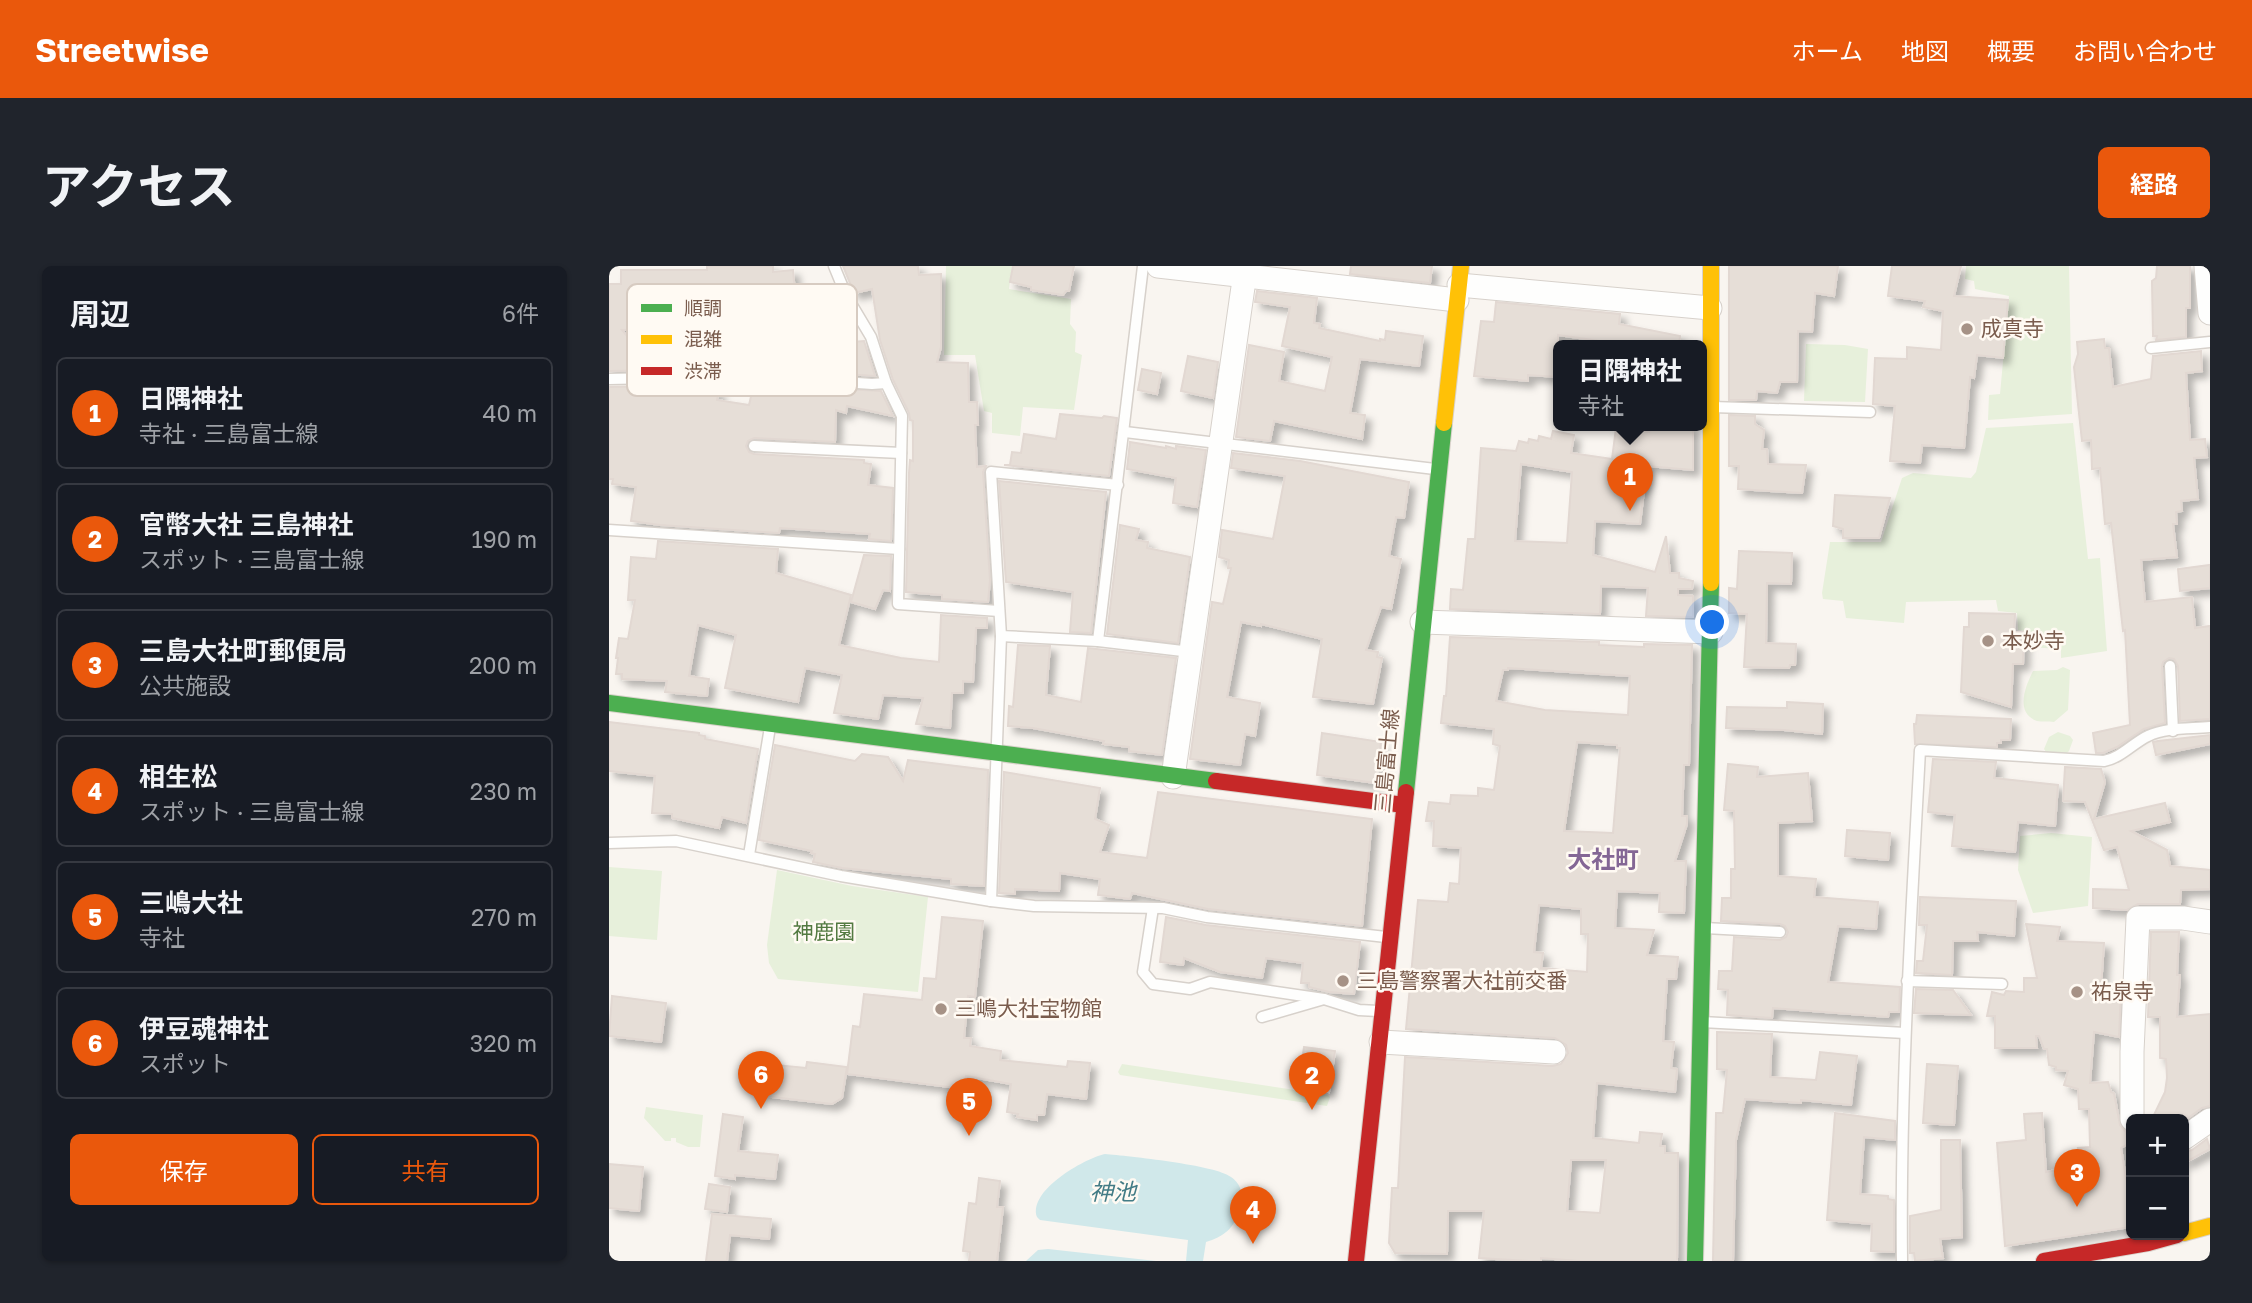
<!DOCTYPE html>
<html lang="ja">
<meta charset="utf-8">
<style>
:root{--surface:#171b24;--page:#20242c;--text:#f1f3f6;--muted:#9ea1a6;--line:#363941;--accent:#ea580c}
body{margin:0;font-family:"Golos Text","Noto Sans JP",sans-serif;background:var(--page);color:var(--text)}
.controls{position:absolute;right:21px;bottom:21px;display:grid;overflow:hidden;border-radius:10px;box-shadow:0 2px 5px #0004}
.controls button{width:63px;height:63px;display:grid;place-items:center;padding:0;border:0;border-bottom:2px solid var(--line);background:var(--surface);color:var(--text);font:35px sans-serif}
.you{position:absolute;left:1104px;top:357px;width:24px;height:24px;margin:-18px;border:5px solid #fff;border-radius:50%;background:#1a73e8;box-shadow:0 0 0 10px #1a73e833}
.badge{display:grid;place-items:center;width:46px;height:46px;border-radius:50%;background:var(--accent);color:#fff;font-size:23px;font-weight:700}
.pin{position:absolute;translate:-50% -58px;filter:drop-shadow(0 2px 4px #0008)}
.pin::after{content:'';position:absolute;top:37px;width:24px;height:21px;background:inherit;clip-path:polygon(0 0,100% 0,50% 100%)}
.popup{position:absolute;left:944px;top:74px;width:154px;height:91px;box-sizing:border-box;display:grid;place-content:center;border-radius:10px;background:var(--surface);filter:drop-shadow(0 2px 5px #0005);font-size:23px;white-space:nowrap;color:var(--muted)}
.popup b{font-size:26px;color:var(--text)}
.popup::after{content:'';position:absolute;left:50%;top:100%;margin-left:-14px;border:14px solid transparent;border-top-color:var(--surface)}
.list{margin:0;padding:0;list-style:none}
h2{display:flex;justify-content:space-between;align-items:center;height:91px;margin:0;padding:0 28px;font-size:30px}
h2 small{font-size:23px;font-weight:400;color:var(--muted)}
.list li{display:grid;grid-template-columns:46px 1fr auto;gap:21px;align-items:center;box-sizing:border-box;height:112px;margin:0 14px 14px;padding:0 14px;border:2px solid var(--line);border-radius:10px}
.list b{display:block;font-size:26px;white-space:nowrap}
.list p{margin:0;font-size:23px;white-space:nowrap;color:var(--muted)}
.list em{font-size:23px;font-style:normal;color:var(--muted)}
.actions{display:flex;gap:14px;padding:21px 28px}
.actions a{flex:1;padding:16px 0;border:2px solid var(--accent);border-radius:10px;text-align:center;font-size:24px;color:var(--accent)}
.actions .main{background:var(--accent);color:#fff}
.map{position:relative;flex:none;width:1601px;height:995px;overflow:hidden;border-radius:10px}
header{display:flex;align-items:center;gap:42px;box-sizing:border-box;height:98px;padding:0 35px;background:var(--accent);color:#fff}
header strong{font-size:33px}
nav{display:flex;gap:38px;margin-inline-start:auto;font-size:24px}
.intro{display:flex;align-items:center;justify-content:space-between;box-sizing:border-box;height:168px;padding:0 42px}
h1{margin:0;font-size:49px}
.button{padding:18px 32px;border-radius:10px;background:var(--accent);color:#fff;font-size:24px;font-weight:700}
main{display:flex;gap:42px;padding:0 42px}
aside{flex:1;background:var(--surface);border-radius:10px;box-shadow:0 2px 5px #0004}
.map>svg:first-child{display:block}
.green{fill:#e7f0db}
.water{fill:#d0e8ea}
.building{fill:#e6ded7;stroke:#e2d8d2;stroke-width:2;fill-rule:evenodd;filter:url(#shadow)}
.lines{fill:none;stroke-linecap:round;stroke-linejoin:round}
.lane-casing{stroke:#d7d1cb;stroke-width:13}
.street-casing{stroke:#d7d1cb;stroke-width:25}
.fast-casing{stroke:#d9d2cb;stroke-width:18}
.slow-casing{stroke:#d9d2cb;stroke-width:18}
.jam-casing{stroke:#d9d2cb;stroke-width:18}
.lane{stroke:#fefefd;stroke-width:10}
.street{stroke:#fefefd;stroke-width:23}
.fast{stroke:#4caf50;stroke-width:16}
.slow{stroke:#ffc107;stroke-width:16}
.jam{stroke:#c62828;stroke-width:16}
.poi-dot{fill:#a69286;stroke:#fffaf3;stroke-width:2.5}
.labels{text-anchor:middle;stroke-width:5;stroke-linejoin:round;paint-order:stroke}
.poi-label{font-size:21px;fill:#7a5c4d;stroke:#fffaf3;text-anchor:start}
.street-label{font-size:21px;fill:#7a5c4d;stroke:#fffaf3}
.park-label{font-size:21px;fill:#537a41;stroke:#fffaf3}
.water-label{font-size:23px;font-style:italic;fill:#437c86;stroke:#fffaf3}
.quarter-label{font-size:24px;font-weight:bold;fill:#846695;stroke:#fffaf3}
.key{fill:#fffaf3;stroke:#d7cbc1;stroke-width:2}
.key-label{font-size:19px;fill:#7a5c4d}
</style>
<header>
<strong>Streetwise</strong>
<nav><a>ホーム</a><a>地図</a><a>概要</a><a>お問い合わせ</a></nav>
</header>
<div class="intro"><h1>アクセス</h1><a class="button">経路</a></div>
<main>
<aside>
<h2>周辺<small>6件</small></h2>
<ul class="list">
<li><span class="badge">1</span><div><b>日隅神社</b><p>寺社 · 三島富士線</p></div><em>40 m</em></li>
<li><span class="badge">2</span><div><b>官幣大社 三島神社</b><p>スポット · 三島富士線</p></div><em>190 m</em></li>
<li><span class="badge">3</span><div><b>三島大社町郵便局</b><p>公共施設</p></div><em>200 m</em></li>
<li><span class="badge">4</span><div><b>相生松</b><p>スポット · 三島富士線</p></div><em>230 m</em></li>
<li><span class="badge">5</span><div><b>三嶋大社</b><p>寺社</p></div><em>270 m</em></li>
<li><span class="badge">6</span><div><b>伊豆魂神社</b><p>スポット</p></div><em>320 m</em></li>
</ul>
<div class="actions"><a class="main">保存</a><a>共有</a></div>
</aside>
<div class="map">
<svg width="1601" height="995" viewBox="0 0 1601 995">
<defs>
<filter id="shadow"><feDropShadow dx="6" dy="6" stdDeviation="3.5" flood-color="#0004"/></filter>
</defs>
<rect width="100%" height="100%" fill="#f9f5f0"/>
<g class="green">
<polygon points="337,0 403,0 400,23 462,33 461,58 467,66 466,86 473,89 465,144 414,141 411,170 383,167 383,147 375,145 366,89 335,89"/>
<polygon points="1357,0 1460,0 1463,148 1379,154 1380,129 1391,128 1400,30 1366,23 1365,15 1356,13"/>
<polygon points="1197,78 1236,79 1259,83 1256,136 1195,135"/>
<polygon points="1464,157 1479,293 1491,292 1498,385 1452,392 1452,383 1418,381 1418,365 1409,364 1408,347 1389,345 1387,334 1297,336 1295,357 1237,352 1234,335 1214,333 1213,327 1221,276 1272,276 1293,212 1304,207 1362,212 1367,206 1377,162"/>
<path d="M1454 401 1461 404 1459 444 1445 456C1439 455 1433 456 1428 455 1405 447 1417 419 1424 405L1448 404Z"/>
<polygon points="1449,466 1461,470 1464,474 1460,485 1455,490 1439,489 1435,483 1440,471"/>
<polygon points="1442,567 1483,571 1479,640 1424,647 1409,604 1411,570"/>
<polygon points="0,601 53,605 48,674 0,670"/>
<polygon points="168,604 243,620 319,631 309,726 169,713 160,697 158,679"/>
<polygon points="513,798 719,829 721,831 718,840 511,809 509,806"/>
<polygon points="37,841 94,849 91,881 79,881 67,876 67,872 62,872 62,875 56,875 35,852"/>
</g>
<g class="water">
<path d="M496 888C519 890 607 899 622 911 634 919 634 931 630 944 626 962 614 971 597 976L594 995H577L579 974 431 954 428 951C419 925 474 893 496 888Z"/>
<polygon points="439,983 547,995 417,995 429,984"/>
</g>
<g class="building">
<polygon points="98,0 164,0 164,6 184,4 186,26 215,25 215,78 255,75 266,110 140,102 142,55 96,56 96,103 69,104 67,63 13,64 42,99 65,104 0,105 0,18 12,18 12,4 98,4"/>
<polygon points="234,0 309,0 310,9 332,8 332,81 328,96 359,97 360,136 368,136 369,159 366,159 368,201 377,200 374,206 381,314 379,336 333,333 333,329 297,326 300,207 301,194 304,195 304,155 301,154 300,147 284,114 271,74 263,23 245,27"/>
<polygon points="404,0 465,0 460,25 457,25 454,29 422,24 422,21 401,16"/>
<polygon points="742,0 823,0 821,17 741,8"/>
<polygon points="1120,0 1229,0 1225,30 1206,27 1203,66 1189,65 1188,116 1171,116 1168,127 1148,125 1147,134 1120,134"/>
<polygon points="1283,0 1352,0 1345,30 1399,34 1394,92 1368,89 1365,112 1361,111 1355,182 1313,179 1311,197 1281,195 1286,140 1264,138 1266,92 1298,93 1298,81 1332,84 1334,45 1314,41 1316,35 1279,30"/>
<polygon points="1548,0 1581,0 1581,42 1577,42 1577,71 1547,74 1548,70 1544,70 1543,15 1547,12"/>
<polygon points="648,25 708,32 705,57 711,58 710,62 771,75 771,73 776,74 777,65 814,70 810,100 751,93 741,147 756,149 753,173 665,155 661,175 627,171 640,79 675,86 670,115 716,125 723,91 673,80 681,41 646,36"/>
<polygon points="887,36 1011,48 1010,58 1071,70 1070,79 1018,79 949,69 949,111 919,109 919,115 865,110 872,55 885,56"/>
<polygon points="1495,73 1496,82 1500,82 1504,121 1542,113 1544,90 1592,85 1593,105 1577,107 1581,174 1596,173 1598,191 1585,192 1589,233 1572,235 1573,245 1567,246 1568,258 1564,258 1568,291 1532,294 1536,336 1583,331 1586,362 1601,360 1601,453 1571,455 1569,400 1565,393 1560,392 1554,396 1553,400 1556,457 1535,463 1508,481 1494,487 1487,487 1484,467 1521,459 1516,364 1514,365 1502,257 1496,258 1491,202 1483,203 1482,174 1473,175 1465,101 1469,88 1468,76"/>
<polygon points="579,90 609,96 604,132 572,125"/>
<polygon points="533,103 552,107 548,128 529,124"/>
<polygon points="145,118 272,125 284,150 238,140 237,147 227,144 226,176 145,172 139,175 137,180 140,186 145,188 255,194 255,197 262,198 259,219 284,222 282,275 260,273 261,268 171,262 170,267 51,259 22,255 27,221 3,218 4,213 0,213 0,121 94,119 94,124 110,125 108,134 140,139"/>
<polygon points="451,148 493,152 495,150 508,152 500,210 395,199 401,199 403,186 412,187 415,168 447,173"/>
<polygon points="1120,149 1146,150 1146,158 1155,164 1153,183 1158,183 1159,198 1197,199 1193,227 1129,223 1130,200 1120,200"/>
<path d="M1041 159 1084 160V204L1038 200 1031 258 986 255 984 289 1046 306 1057 270 1061 307H1070V312L1084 315 1083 323H1069V329L1084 330V351L1037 350 1039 322 992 320 991 348 841 343 842 323 854 324 859 273H866L872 182 907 185 910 175 919 177 920 173 929 175 930 170 942 173 944 165 965 169 962 187 1003 193 1007 162 1040 166ZM912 198 963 206 958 277 906 275Z"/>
<polygon points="521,176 557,182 557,180 567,183 567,180 597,184 588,241 564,237 567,212 518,203"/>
<polygon points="624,187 691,195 800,216 795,252 787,251 780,290 792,293 782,343 772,341 757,384 769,386 768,391 773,392 764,438 704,431 713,373 652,358 652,360 632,356 618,431 651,437 646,470 636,468 631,499 581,493 603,336 614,338 622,302 619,302 620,294 610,291 613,264 664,273 676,210 622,202"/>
<polygon points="390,215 497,226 482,367 461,366 464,326 397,316"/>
<polygon points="1226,229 1281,232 1270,272 1234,272 1234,263 1224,260"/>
<polygon points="511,259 530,263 527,274 539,276 538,282 581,291 569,377 498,368"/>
<polygon points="49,275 169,283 167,307 242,329 230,379 292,392 330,396 332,349 378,352 378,362 367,362 364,416 354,415 354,427 343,427 341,462 307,458 314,432 274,429 269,453 225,447 233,409 196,402 189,436 116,422 127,369 89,359 80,410 100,413 98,430 56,426 58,415 13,413 13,408 7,408 9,392 7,392 10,372 19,373 26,334 19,334 22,291 47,293"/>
<polygon points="1130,285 1183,287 1182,318 1158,317 1157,377 1187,378 1186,399 1181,399 1180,402 1135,401 1138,348 1120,347 1120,322 1128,323"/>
<polygon points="255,289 282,290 281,325 274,324 266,343 242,336"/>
<polygon points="1601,299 1601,322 1571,325 1569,303"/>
<polygon points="1360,347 1406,348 1405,366 1415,366 1414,398 1404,398 1402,441 1352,426 1355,361 1360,361"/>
<path d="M841 371 990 376V379L1035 381V378L1083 379 1080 499H1075L1073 550H1078V558L1066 595H1077L1075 647 1050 646 1051 627 1008 625 1006 662 1045 664 1038 689 1069 691 1067 713H1058L1054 775 1065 776 1062 802 1068 803 1066 826 988 817 984 872 1030 877 1031 866 1053 868 1051 880H1056V887H1069L1068 995H971L932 992V995H920L870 992 875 945H839L838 988 786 987 780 977 783 922H789L796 791 944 800 952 798 959 787 957 779 946 772 797 763 809 634 839 636 841 617 850 618 852 582 824 580 825 555H817L820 536 841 538 842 529 869 530V522L885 524 891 480 884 478 885 463 832 457 835 430H837ZM899 402 1021 410 1019 449 936 444 887 435 894 404H899ZM968 476 1008 479V482H1011L1004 567 955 565ZM930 639 972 643V668H979L978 706 932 702 934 687 925 686ZM962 894H997L991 947 958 945Z"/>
<polygon points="409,379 441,380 437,429 472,436 479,382 567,392 553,489 520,485 520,481 494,478 495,475 424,462 399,460 400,440 404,441"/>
<polygon points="1178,436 1214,438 1213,468 1175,464 1117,462 1118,441 1178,442"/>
<polygon points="1308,449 1402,453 1401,474 1392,474 1392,477 1388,477 1388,481 1306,478 1305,458 1307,458"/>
<polygon points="0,456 90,467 90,469 96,470 96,473 149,483 137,557 113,551 110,562 63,552 63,548 43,547 46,510 0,505"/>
<polygon points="713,467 772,476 767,517 708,509"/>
<polygon points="1601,469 1601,478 1547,489 1544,476 1549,475"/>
<polygon points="166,479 246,495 253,488 279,491 294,515 299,494 379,504 375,620 342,618 342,613 233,602 204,596 206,588 202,587 203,585 150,574"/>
<polygon points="1324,493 1387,496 1385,512 1449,519 1446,560 1409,556 1406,586 1343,580 1346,549 1319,546"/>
<polygon points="1119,498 1149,501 1148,511 1199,507 1203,555 1169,557 1169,610 1207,613 1205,631 1269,636 1267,663 1229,660 1219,716 1291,721 1290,746 1280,746 1279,751 1164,742 1163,752 1118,749 1119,724 1109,723 1110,705 1123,705 1125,671 1171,674 1177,671 1179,666 1176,660 1171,658 1112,655 1113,632 1122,632 1122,603 1126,603 1125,545 1115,544"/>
<polygon points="1456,501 1492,503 1496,516 1485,553 1556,537 1561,556 1522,565 1558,584 1561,600 1601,604 1601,623 1572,624 1571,638 1529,638 1518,644 1484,642 1484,623 1520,624 1508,581 1495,584 1476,536 1454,535"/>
<polygon points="395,506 491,522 486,553 500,559 491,586 538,592 549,526 763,553 753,660 599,643 523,627 521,633 489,629 491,613 451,607 450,625 406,623 406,628 390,627"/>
<polygon points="1238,564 1281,567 1279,594 1236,590"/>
<polygon points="1311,631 1407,635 1405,670 1368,666 1369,675 1344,675 1343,709 1307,707 1308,695 1314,695 1318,659 1310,659"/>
<polygon points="333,651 374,655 366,731 359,730 355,772 362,772 361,780 392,785 391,794 458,801 459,795 481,797 477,833 438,828 435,849 428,849 428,854 408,851 409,848 398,846 402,818 357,810 355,823 238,808 244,760 251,761 255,728 313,734 315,712 327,713"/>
<polygon points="557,651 597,659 751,676 745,728 720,726 700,721 700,717 692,717 694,697 657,692 653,712 611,706 575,692 574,699 551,696"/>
<polygon points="1417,658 1451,661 1448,675 1495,677 1492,722 1512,725 1510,771 1485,766 1481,817 1499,816 1502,826 1505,827 1511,859 1517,866 1519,878 1512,882 1520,931 1522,931 1522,961 1396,980 1388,877 1417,874 1415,848 1433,847 1437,906 1475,899 1469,882 1481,881 1480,843 1470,843 1469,823 1455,819 1459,805 1447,804 1447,801 1440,799 1438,783 1435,783 1430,770 1427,770 1428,782 1386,782 1386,750 1378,750 1383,726 1395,729 1397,725 1415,726 1415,712 1428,712"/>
<polygon points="1542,666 1570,666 1568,709 1571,709 1568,751 1601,748 1601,840 1593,842 1575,855 1575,853 1543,853 1556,826 1558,812 1557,793 1551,792 1551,751 1539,751"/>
<polygon points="1307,723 1344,724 1362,749 1305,747"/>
<polygon points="3,730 57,737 52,776 0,770"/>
<polygon points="1108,766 1163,768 1161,811 1207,814 1211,786 1248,790 1242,839 1192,834 1192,837 1136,833 1127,874 1124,995 1104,995 1107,847 1114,847 1118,804 1108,803"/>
<polygon points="695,781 726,785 720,826 689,821"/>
<polygon points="198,796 238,801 233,832 223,838 155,830 158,798 197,802"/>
<polygon points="1318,798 1349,800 1345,859 1314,857"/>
<polygon points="1226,847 1286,855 1286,874 1255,871 1251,928 1279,930 1279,933 1285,934 1285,986 1262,985 1263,958 1218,954"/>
<polygon points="114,848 134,851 129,885 169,889 166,913 126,909 126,913 106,910"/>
<polygon points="1598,873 1601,883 1575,897 1575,886 1583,884"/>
<polygon points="1332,874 1351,874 1353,971 1331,973 1334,992 1306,995 1305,987 1301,987 1301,950 1332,944"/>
<polygon points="0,898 34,901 30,945 0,942"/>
<polygon points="370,912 391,915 388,941 394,941 388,995 360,995 361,986 354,985 360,937 367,938"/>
<polygon points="100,918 121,921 118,946 96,943"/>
<polygon points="103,948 162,953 160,973 121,969 118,995 97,995"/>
</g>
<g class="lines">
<g class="lane-casing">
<g id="lane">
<polyline points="225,0 237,29 262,71 277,117 293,150 289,338 390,345"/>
<polyline points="1542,82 1601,76"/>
<polyline points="0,113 145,110 263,118 277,117"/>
<polyline points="1104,141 1261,146"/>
<polyline points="516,166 826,203"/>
<polyline points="145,180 292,187"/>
<polyline points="509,219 382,206 392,370 489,375 582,386"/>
<polyline points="0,264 290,283"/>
<polyline points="489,375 534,0"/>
<polyline points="1561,400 1564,465"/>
<polyline points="0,577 67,575 232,610 382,635 425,640 554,642 598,651 777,671"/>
<polyline points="140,589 161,461"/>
<polyline points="382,635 392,370"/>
<polyline points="544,642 534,706 544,718 581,723 601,716 715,733"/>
<polyline points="1096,662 1171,666"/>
<polyline points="1298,715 1393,718"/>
<polyline points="653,751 715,733 750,744 769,745"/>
<polyline points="1093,756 1296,767"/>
<path d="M1293 995C1291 825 1302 655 1311 484L1495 495C1512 492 1524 477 1539 470 1557 461 1582 463 1601 461"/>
</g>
</g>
<g class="street-casing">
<g id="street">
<polyline points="549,0 848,34"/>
<polyline points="1597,0 1601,47"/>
<polyline points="850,19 1101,42"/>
<polyline points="813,356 1102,366"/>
<polyline points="564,511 637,0"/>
<polyline points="772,776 945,786"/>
<polyline points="1523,853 1523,786 1529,652 1574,652 1601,656"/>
<polyline points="1575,872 1601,854"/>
</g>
</g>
<g class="fast-casing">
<g id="fast">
<polyline points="0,437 607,515"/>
<polyline points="797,526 835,157"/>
<polyline points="1086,995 1102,317"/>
</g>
</g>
<g class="slow-casing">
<g id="slow">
<polyline points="1102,0 1102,317"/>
<polyline points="835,157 852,0"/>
<polyline points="1575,967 1601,960"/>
</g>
</g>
<g class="jam-casing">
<g id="jam">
<polyline points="607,515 795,539"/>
<polyline points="747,995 797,526"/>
<polyline points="1435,995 1539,977 1568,969"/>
</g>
</g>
<use href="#lane" class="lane"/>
<use href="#street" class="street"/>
<use href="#fast" class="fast"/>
<use href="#slow" class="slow"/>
<use href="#jam" class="jam"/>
</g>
<g class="poi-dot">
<circle cx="1358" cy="63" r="7"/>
<circle cx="1379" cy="375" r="7"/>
<circle cx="734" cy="715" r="7"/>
<circle cx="1468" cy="726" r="7"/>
<circle cx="332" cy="743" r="7"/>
</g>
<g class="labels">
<g class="poi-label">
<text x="1372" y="70">成真寺</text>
<text x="1393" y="382">本妙寺</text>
<text x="748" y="722">三島警察署大社前交番</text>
<text x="1482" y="733">祐泉寺</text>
<text x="346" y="750">三嶋大社宝物館</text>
</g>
<g class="street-label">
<text transform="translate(778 495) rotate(-85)" y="7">三島富士線</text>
</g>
<g class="park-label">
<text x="215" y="673">神鹿園</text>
</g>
<g class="water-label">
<text x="504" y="934">神池</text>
</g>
<g class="quarter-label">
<text x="994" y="602">大社町</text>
</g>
</g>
<rect x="18" y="18" width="230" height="112" rx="10" class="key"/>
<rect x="32" y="38" width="31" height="8" fill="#4caf50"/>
<rect x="32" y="69" width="31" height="9" fill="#ffc107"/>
<rect x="32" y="101" width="31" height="8" fill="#c62828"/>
<g class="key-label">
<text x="75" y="49">順調</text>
<text x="75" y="80">混雑</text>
<text x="75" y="112">渋滞</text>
</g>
</svg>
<div class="controls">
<button>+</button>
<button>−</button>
</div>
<div class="you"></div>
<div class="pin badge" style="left:1021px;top:245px">1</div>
<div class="popup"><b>日隅神社</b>寺社</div>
<div class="pin badge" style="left:703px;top:844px">2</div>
<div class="pin badge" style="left:1468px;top:941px">3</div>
<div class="pin badge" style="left:644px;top:978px">4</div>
<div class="pin badge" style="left:360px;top:870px">5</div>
<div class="pin badge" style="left:152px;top:843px">6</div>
</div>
</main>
